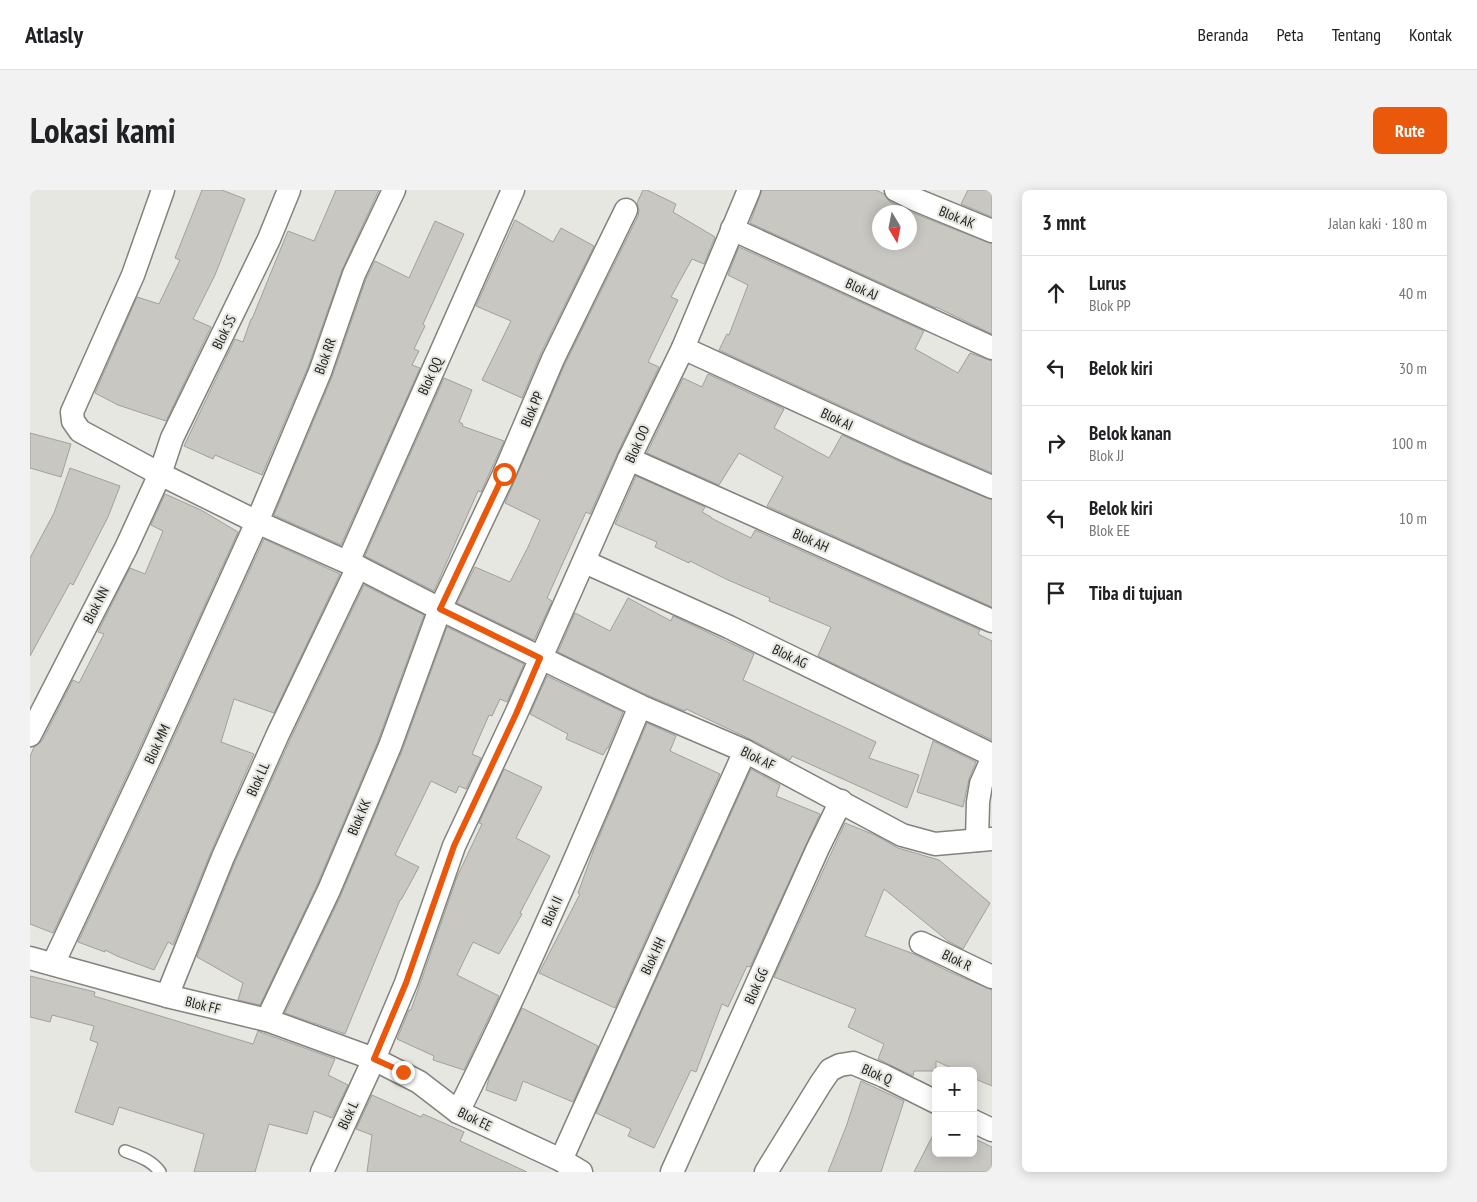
<!DOCTYPE html>
<html lang="id">
<meta charset="utf-8">
<style>
:root{--surface:#fff;--page:#f2f2f2;--text:#202124;--muted:#757577;--line:#e0e0e0;--accent:#ea580c}
body{margin:0;font-family:"PT Sans Narrow",sans-serif;background:var(--page);color:var(--text)}
.controls{position:absolute;right:15px;bottom:15px;display:grid;overflow:hidden;border-radius:8px;box-shadow:0 2px 12px #0003}
.controls button{width:45px;height:45px;display:grid;place-items:center;padding:0;border:0;border-bottom:1px solid var(--line);background:var(--surface);color:var(--text);font:25px sans-serif}
.compass{position:absolute;left:842px;top:15px;width:45px;height:45px;border-radius:50%;background:var(--surface);box-shadow:0 2px 12px #0003;rotate:170deg}
.stop{position:absolute;width:15px;height:15px;margin:-11px;border:4px solid #ea580c;border-radius:50%;background:#fff}
.stop.end{background:#ea580c;border-color:#fff;box-shadow:0 1px 5px #0008}
.list{margin:0;padding:0;list-style:none}
h2{display:flex;justify-content:space-between;align-items:center;height:65px;margin:0;padding:0 20px;font-size:21px}
h2 small{font-size:16px;font-weight:400;color:var(--muted)}
.list li{display:grid;grid-template-columns:32px 1fr auto;gap:15px;align-items:center;box-sizing:border-box;height:75px;padding:0 20px;border-top:1px solid var(--line)}
.list b{display:block;font-size:19px;white-space:nowrap}
.list p{margin:0;font-size:16px;white-space:nowrap;color:var(--muted)}
.list em{font-size:16px;font-style:normal;color:var(--muted)}
.icon{flex:none;width:28px;height:28px;fill:none;stroke:currentColor;stroke-width:2;stroke-linecap:round;stroke-linejoin:round}
.map{position:relative;flex:none;width:962px;height:982px;overflow:hidden;border-radius:8px}
header{display:flex;align-items:center;gap:30px;box-sizing:border-box;height:70px;padding:0 25px;background:var(--surface);border-bottom:1px solid var(--line)}
header strong{font-size:24px}
nav{display:flex;gap:28px;margin-inline-start:auto;font-size:18px}
.intro{display:flex;align-items:center;justify-content:space-between;box-sizing:border-box;height:120px;padding:0 30px}
h1{margin:0;font-size:35px}
.button{padding:12px 22px;border-radius:8px;background:var(--accent);color:#fff;font-size:18px;font-weight:700}
main{display:flex;gap:30px;padding:0 30px}
aside{flex:1;background:var(--surface);border-radius:8px;box-shadow:0 2px 12px #0003}
.map>svg:first-child{display:block}
.building{fill:#c8c7c1;stroke:#a1a09b;fill-rule:evenodd}
.lines{fill:none;stroke-linecap:round;stroke-linejoin:round}
.lane-casing{stroke:#83837d;stroke-width:14}
.street-casing{stroke:#83837d;stroke-width:25}
.lane{stroke:#fff;stroke-width:11}
.street{stroke:#fff;stroke-width:22}
.route{stroke:#ea580c;stroke-width:6}
.labels{text-anchor:middle;stroke-width:4.5;stroke-linejoin:round;paint-order:stroke}
.street-label{font-size:14px;fill:#21211f;stroke:#e7e7e1}
</style>
<header>
<strong>Atlasly</strong>
<nav><a>Beranda</a><a>Peta</a><a>Tentang</a><a>Kontak</a></nav>
</header>
<div class="intro"><h1>Lokasi kami</h1><a class="button">Rute</a></div>
<main>
<div class="map">
<svg width="962" height="982" viewBox="0 0 962 982">
<rect width="100%" height="100%" fill="#e7e7e1"/>
<g class="building">
<polygon points="172,0 192,0 215,9 185,85 163,129 181,137 136,231 88,215 65,203 107,107 129,114 150,70 145,68"/>
<polygon points="306,0 349,0 312,80 278,177 232,285 185,265 183,269 154,256 205,149 213,152 221,129 222,129 258,41 284,51"/>
<polygon points="613,0 617,0 646,14 643,22 685,47 674,74 662,69 641,107 648,110 618,172 629,177 587,264 560,324 556,322 517,408 522,411 504,450 427,413 445,377 480,392 498,357 510,330 475,313 535,174 608,26 609,20 607,13"/>
<path d="M732 0H846L854 4 860 12 878 21 962 54V144L906 117V118L720 33ZM850 22H880V52H850Z"/>
<polygon points="938,0 962,0 962,27 931,14"/>
<polygon points="485,30 523,52 531,38 564,56 511,163 492,208 452,190 481,131 446,116"/>
<polygon points="405,31 434,44 393,134 395,136 384,159 389,161 382,175 390,178 311,355 244,325 302,187 336,89 345,71 379,88"/>
<polygon points="709,57 894,141 885,159 928,183 940,163 962,171 962,283 883,249 689,160 697,144 699,145 718,95 698,85"/>
<polygon points="678,184 754,219 744,238 799,268 812,245 873,273 962,310 962,417 737,316 753,287 709,263 689,295 617,263 653,188 672,197"/>
<polygon points="414,188 442,200 429,232 433,234 432,236 474,251 451,302 448,301 404,401 335,366"/>
<polygon points="0,243 41,254 31,287 0,278"/>
<polygon points="40,278 90,296 78,327 43,395 40,393 0,466 0,368 24,323"/>
<polygon points="606,286 675,317 672,322 681,327 681,328 721,348 725,340 950,440 948,444 962,451 962,550 788,466 801,437 739,411 740,408 698,390 660,371 659,373 625,357 627,352 585,334"/>
<polygon points="135,304 171,320 208,342 106,566 23,743 0,734 0,567 4,557 12,551 43,490 49,493 74,444 68,442 100,378 115,384 133,341 121,335"/>
<polygon points="234,349 310,384 244,523 204,509 191,552 224,564 181,662 143,755 138,752 124,780 87,766 75,760 75,762 48,752 130,578"/>
<polygon points="334,395 394,425 348,551 287,695 230,815 208,810 213,793 167,767 205,672 260,550"/>
<polygon points="598,408 641,431 643,426 724,464 713,490 846,552 839,568 889,585 877,618 762,566 760,570 722,550 656,519 655,521 615,504 528,462 545,423 580,441"/>
<polygon points="417,437 494,474 477,512 470,509 462,526 459,525 442,564 451,568 436,599 429,596 426,603 401,591 365,665 389,677 371,710 370,710 315,844 255,823 311,705 372,561"/>
<polygon points="517,486 593,522 578,558 577,558 573,565 536,549 538,544 500,524"/>
<polygon points="617,533 646,546 640,561 690,584 585,818 509,783 550,704 548,703 564,659"/>
<polygon points="903,551 946,572 939,589 933,617 887,602"/>
<polygon points="474,579 512,597 486,648 520,666 490,723 492,724 469,764 443,752 427,785 469,806 434,880 403,870 404,866 367,849 379,820 381,820 427,687 452,634 449,633"/>
<polygon points="721,579 750,595 746,606 790,624 720,777 717,776 698,817 692,814 666,882 661,880 624,958 598,946 601,939 566,923"/>
<polygon points="815,633 845,645 868,658 909,670 960,713 933,759 918,751 854,699 835,746 884,764 920,782 962,800 962,896 943,888 943,881 928,881 906,871 906,881 884,881 883,886 848,869 854,854 818,837 826,819 744,787"/>
<polygon points="0,786 65,802 64,806 223,854 228,841 233,843 305,869 298,885 318,895 302,928 284,921 277,944 239,934 225,982 164,982 174,944 89,917 83,935 45,922 68,853 60,850 64,836 22,825 20,832 0,827"/>
<polygon points="492,818 568,856 543,912 493,891 486,911 456,900 459,888"/>
<polygon points="831,891 874,911 851,982 798,982 816,937"/>
<polygon points="342,905 391,927 393,924 434,942 430,951 497,982 337,982 342,945 326,939"/>
<polygon points="906,939 906,963 943,963 943,948 962,957 962,982 884,982"/>
</g>
<g class="lines">
<g class="lane-casing">
<path id="lane" d="M95 961C108 966 122 970 130 982"/>
</g>
<g class="street-casing">
<g id="street">
<polyline points="133,0 103,85 42,222 43,231 50,241 130,284 227,332 328,377 410,419 610,516 715,561 872,645 905,654 962,649"/>
<polyline points="866,0 884,9 962,41"/>
<polyline points="702,39 962,158"/>
<polyline points="653,158 878,261 962,297"/>
<polyline points="599,269 962,431"/>
<polyline points="318,372 483,0"/>
<polyline points="555,372 699,437 962,565"/>
<polyline points="0,545 96,358 130,284 142,248 239,49 259,0"/>
<polyline points="947,650 948,612 951,594 962,569"/>
<polyline points="891,753 962,787"/>
<polyline points="0,768 137,806 237,830 344,869 389,892 428,922 531,970 551,982"/>
<polyline points="23,774 118,572 227,332 290,182 324,84 364,0"/>
<polyline points="137,806 193,667 248,544 328,377"/>
<polyline points="237,830 299,700 360,556 410,419 474,284 523,169 596,20"/>
<path d="M428 922C494 789 553 654 610 516"/>
<polyline points="943,931 962,940"/>
<polyline points="531,970 715,561"/>
<polyline points="292,982 344,869 376,793 424,656 486,524 599,269 653,158 719,0"/>
<polyline points="642,982 788,658 811,611"/>
<polyline points="736,982 791,893 800,880 810,875 823,873 854,886 906,912"/>
</g>
</g>
<use href="#lane" class="lane"/>
<use href="#street" class="street"/>
</g>
<g class="lines">
<polyline class="route" points="373,882 344,869 376,793 424,656 486,524 510,468 410,419 474,284"/>
</g>
<g class="labels">
<g class="street-label">
<text transform="translate(927 27) rotate(22)" y="5">Blok AK</text>
<text transform="translate(832 99) rotate(24)" y="5">Blok AJ</text>
<text transform="translate(194 142) rotate(-64)" y="5">Blok SS</text>
<text transform="translate(295 166) rotate(-70)" y="5">Blok RR</text>
<text transform="translate(400 186) rotate(-66)" y="5">Blok QQ</text>
<text transform="translate(502 219) rotate(-67)" y="5">Blok PP</text>
<text transform="translate(807 229) rotate(25)" y="5">Blok AI</text>
<text transform="translate(607 254) rotate(-65)" y="5">Blok OO</text>
<text transform="translate(781 350) rotate(24)" y="5">Blok AH</text>
<text transform="translate(66 415) rotate(-63)" y="5">Blok NN</text>
<text transform="translate(760 466) rotate(26)" y="5">Blok AG</text>
<text transform="translate(127 554) rotate(-65)" y="5">Blok MM</text>
<text transform="translate(728 568) rotate(26)" y="5">Blok AF</text>
<text transform="translate(228 589) rotate(-66)" y="5">Blok LL</text>
<text transform="translate(329 627) rotate(-67)" y="5">Blok KK</text>
<text transform="translate(522 721) rotate(-66)" y="5">Blok II</text>
<text transform="translate(623 766) rotate(-65)" y="5">Blok HH</text>
<text transform="translate(927 770) rotate(26)" y="5">Blok R</text>
<text transform="translate(726 796) rotate(-66)" y="5">Blok GG</text>
<text transform="translate(173 815) rotate(14)" y="5">Blok FF</text>
<text transform="translate(847 884) rotate(23)" y="5">Blok Q</text>
<text transform="translate(318 925) rotate(-65)" y="5">Blok L</text>
<text transform="translate(445 929) rotate(26)" y="5">Blok EE</text>
</g>
</g>
</svg>
<div class="controls">
<button>+</button>
<button>−</button>
</div>
<svg class="compass" viewBox="-18 -18 36 36"><path d="M0-13l5 13h-10z" fill="#e53935"/><path d="M0 13l5-13h-10z" fill="#757577"/></svg>
<div class="stop" style="left:474px;top:284px"></div>
<div class="stop end" style="left:373px;top:882px"></div>
</div>
<aside>
<h2>3 mnt<small>Jalan kaki · 180 m</small></h2>
<ul class="list">
<li><svg class="icon" aria-label="ahead" viewBox="0 0 24 24"><path d="M12 20V5M6 11l6-6 6 6"/></svg><div><b>Lurus</b><p>Blok PP</p></div><em>40 m</em></li>
<li><svg class="icon" aria-label="left" viewBox="0 0 24 24"><path d="M17 20v-9H6M10 6l-5 5 5 5"/></svg><div><b>Belok kiri</b></div><em>30 m</em></li>
<li><svg class="icon" aria-label="right" viewBox="0 0 24 24"><path d="M7 20v-9h11M14 6l5 5-5 5"/></svg><div><b>Belok kanan</b><p>Blok JJ</p></div><em>100 m</em></li>
<li><svg class="icon" aria-label="left" viewBox="0 0 24 24"><path d="M17 20v-9H6M10 6l-5 5 5 5"/></svg><div><b>Belok kiri</b><p>Blok EE</p></div><em>10 m</em></li>
<li><svg class="icon" aria-label="arrive" viewBox="0 0 24 24"><path d="M6 21V4h12l-3 4 3 4H6"/></svg><div><b>Tiba di tujuan</b></div></li>
</ul>
</aside>
</main>
